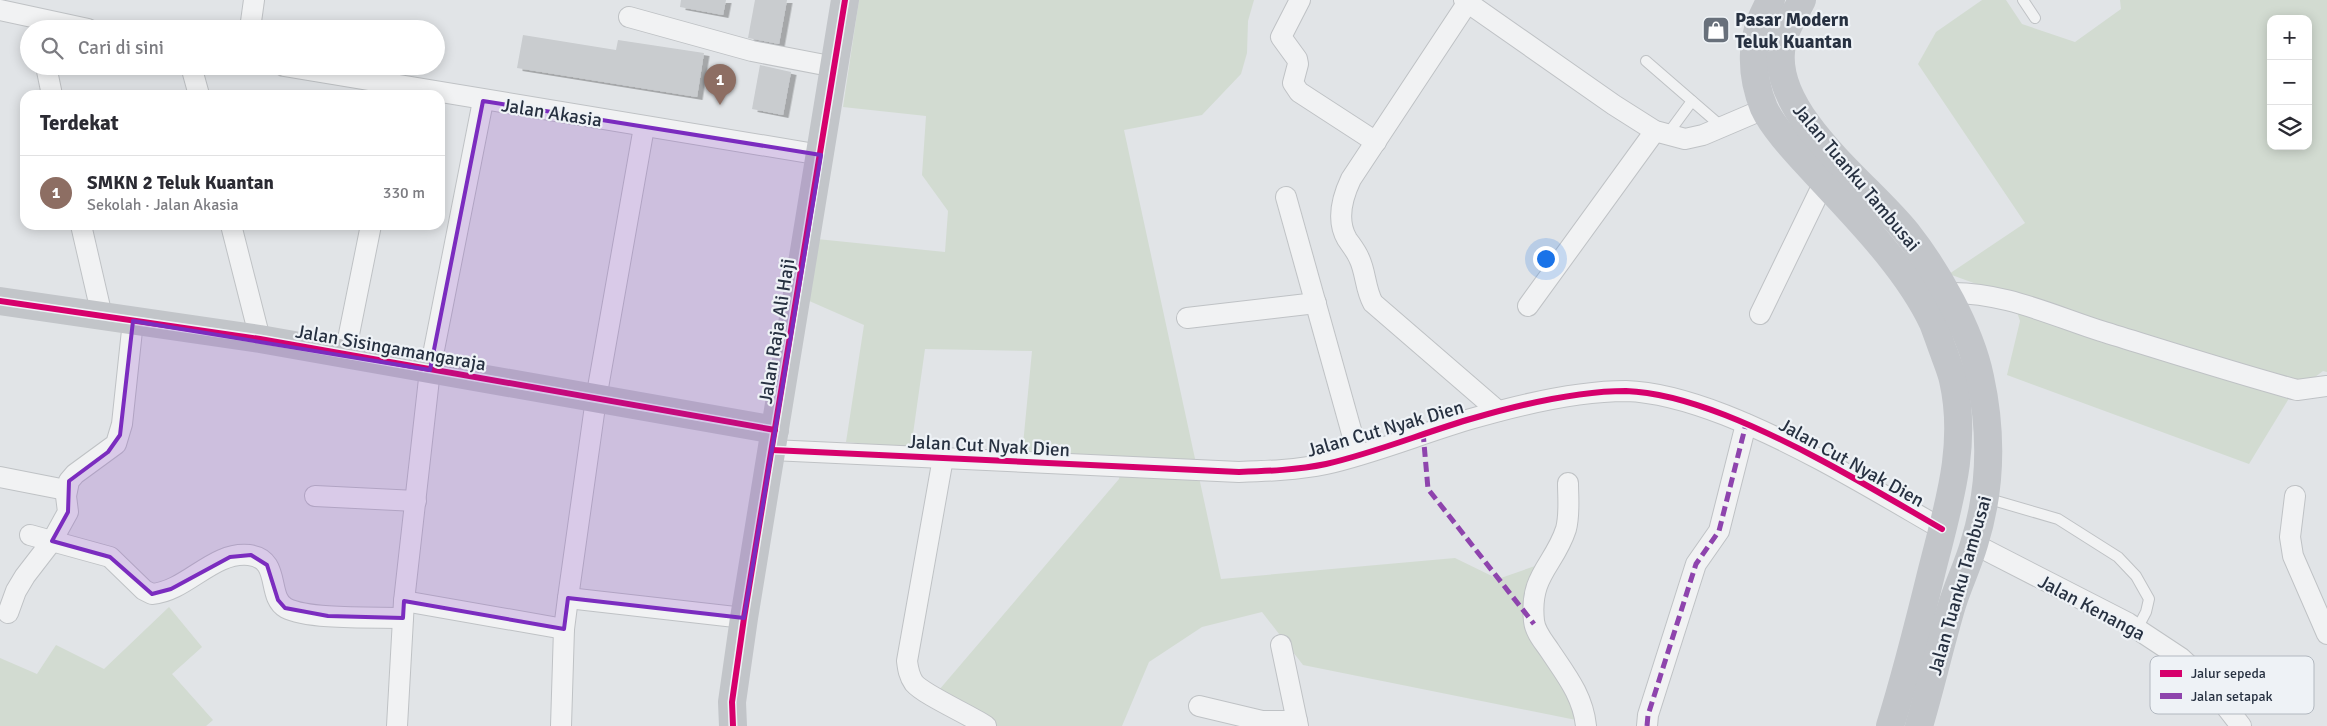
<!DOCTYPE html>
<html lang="id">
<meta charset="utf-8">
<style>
:root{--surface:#fff;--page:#f2f2f3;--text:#2b2b33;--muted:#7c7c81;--line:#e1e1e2;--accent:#68707b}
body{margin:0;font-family:Signika,sans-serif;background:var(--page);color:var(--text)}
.controls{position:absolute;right:15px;top:15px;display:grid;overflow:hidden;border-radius:10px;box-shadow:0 2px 12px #0003}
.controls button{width:45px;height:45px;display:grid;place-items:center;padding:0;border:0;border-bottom:1px solid var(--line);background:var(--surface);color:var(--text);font:25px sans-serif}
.you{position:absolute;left:1545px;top:258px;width:18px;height:18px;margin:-12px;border:4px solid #fff;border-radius:50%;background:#1a73e8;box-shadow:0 0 0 8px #1a73e833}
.badge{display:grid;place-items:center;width:32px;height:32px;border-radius:50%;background:var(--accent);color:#fff;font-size:16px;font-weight:700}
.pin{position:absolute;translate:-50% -41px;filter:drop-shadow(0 1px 2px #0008)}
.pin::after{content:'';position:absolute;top:26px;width:18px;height:15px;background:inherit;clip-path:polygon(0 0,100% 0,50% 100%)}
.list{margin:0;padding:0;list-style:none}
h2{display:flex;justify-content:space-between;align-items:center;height:65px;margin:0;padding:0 20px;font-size:21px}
h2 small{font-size:16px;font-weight:400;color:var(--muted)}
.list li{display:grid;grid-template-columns:32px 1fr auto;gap:15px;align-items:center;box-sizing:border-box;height:75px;padding:0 20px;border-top:1px solid var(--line)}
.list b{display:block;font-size:19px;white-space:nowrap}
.list p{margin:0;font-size:16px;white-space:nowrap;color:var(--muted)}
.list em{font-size:16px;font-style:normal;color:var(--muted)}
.icon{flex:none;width:28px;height:28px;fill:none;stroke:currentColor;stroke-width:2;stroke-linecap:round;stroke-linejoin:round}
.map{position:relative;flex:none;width:2327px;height:726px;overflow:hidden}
.search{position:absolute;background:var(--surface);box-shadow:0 2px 12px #0003;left:20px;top:20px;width:425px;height:55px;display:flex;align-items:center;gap:12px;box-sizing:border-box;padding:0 18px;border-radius:28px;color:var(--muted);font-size:19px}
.panel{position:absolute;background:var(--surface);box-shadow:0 2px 12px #0003;left:20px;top:90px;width:425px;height:140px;border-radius:15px}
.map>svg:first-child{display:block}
.green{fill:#d2dbd1;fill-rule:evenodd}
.building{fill:#c9cccf;filter:url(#shadow)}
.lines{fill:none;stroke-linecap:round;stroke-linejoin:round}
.lane-casing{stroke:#bfc2c5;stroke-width:12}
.street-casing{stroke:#bfc2c5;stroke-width:22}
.lane{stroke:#f1f2f3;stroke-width:10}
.street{stroke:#f1f2f3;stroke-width:20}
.secondary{stroke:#c2c5c9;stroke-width:28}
.quiet{stroke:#8e44ad;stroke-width:5;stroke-dasharray:10 5;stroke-linecap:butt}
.cycleway-casing{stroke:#eef2f6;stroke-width:9}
.cycleway{stroke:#d6006c;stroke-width:6}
.marked{fill:#7b2cbf;fill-opacity:0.2;stroke:#7b2cbf;stroke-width:4;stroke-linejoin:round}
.labels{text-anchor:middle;stroke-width:4.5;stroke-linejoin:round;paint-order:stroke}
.poi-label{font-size:19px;font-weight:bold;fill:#273141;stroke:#eef2f6;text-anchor:start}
.street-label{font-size:19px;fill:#273141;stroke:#eef2f6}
.key{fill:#eef2f6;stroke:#b2b8c0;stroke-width:1}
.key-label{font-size:14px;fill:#273141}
</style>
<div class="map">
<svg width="2327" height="726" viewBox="0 0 2327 726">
<defs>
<filter id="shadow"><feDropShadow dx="5.5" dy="3" stdDeviation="0" flood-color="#0004"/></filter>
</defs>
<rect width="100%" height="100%" fill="#e1e4e7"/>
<g class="green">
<polygon points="859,0 1254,0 1248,21 1247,53 1241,74 1202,115 1124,130 1221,579 1455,558 1498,579 1535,566 1523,603 1530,627 1581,721 1303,665 1262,612 1202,627 1149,662 1122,726 992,726 939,690 1119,479 1120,461 1022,455 1032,351 925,349 911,448 846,442 864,325 807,300 817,239 945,252 948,211 922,175 926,116 843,107"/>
<path d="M1982 0H2006L2022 24 2075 42 2121 9 2120 0H2327V372L2323 371 2291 395 2249 464 2007 375 2020 321 2012 297 1949 274 2025 223 1918 64 1936 32ZM2271 19H2308V146H2271Z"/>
<polygon points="169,607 202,647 172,674 213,720 206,726 0,726 0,658 37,674 56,645 104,669"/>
</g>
<g class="building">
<polygon points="681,0 726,0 723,15 680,7"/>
<polygon points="755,0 787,0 779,44 748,38"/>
<polygon points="523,35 616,50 618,40 704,53 697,97 517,68"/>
<polygon points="760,65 791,72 783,115 752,109"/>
</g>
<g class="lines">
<g class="lane-casing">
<g id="lane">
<polyline points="2023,0 2035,18"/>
<polyline points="1646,61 1721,126"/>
<polyline points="1667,135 1692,101"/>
<polyline points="1986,498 2058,519 2118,557 2136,576 2149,599 2146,612 2137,629"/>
</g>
</g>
<g class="street-casing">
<g id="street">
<polyline points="1300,0 1281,37 1297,59 1298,64 1293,83 1299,92 1376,142"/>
<polyline points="1464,0 1614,105 1655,131 1685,139 1703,135 1764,109"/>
<path d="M1468 2 1351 179C1342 198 1336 220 1347 239 1351 245 1356 251 1359 258 1366 272 1365 289 1373 303L1498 411"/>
<polyline points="0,10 88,29"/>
<polyline points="629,17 752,51 835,67"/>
<polyline points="250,29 254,0"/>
<polyline points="46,66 52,95"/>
<polyline points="191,66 199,95"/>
<polyline points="284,66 821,155"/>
<polyline points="1286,197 1358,455"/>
<polyline points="81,225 102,316"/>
<polyline points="231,225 260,339"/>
<path d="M1947 293C2001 291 2051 315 2101 331 2166 351 2231 372 2297 390L2327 386"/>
<polyline points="1528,306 1655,131"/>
<polyline points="1760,314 1824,182"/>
<polyline points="1187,318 1316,303"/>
<polyline points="345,354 371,225"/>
<path d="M772 450 1239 472C1268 471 1297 470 1326 464 1375 453 1425 432 1474 418 1519 405 1579 391 1626 391 1660 392 1694 403 1725 415 1801 445 1871 488 1942 529"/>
<path d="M943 458 907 661C908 669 909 676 914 683 924 695 970 715 986 726"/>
<polyline points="0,477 66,490"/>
<path d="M1568 483C1568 497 1570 514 1566 529 1554 566 1529 575 1534 621 1535 632 1544 642 1550 651 1566 675 1583 696 1586 726"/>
<polyline points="315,496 416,501"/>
<polyline points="2295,496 2290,537 2293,556 2327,634"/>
<path d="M30 535 110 557 144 590 152 594C187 591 213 551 249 555 282 559 266 597 286 608 309 620 376 617 403 618"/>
<polyline points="1974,544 2128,623 2181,658 2206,681 2241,726"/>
<polyline points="568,598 744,618"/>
<polyline points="404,601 564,629"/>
<polyline points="8,613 16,591 25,576 52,541 68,512 66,496 69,481 75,474 116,444 122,424 133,321"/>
<polyline points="1281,645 1298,726"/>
<polyline points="1199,706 1262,721 1297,721"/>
<polyline points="397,726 404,601 430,370 483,101"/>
<polyline points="561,726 564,629 568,598 596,399 644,127"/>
<polyline points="1647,726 1648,715 1696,564 1719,531 1746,424"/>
</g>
</g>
<use href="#lane" class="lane"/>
<use href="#street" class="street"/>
<g class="secondary">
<path d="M1771 0C1750 33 1749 72 1764 108 1774 130 1802 158 1819 177 1859 220 1908 270 1933 323 1937 333 1940 343 1944 353 1947 362 1951 371 1953 380 1968 446 1948 506 1932 570 1919 623 1906 675 1890 726"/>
<path d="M1802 0C1794 16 1782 33 1781 52 1775 118 1870 186 1907 233 1937 271 1970 329 1980 377 1992 432 1991 490 1974 544 1968 565 1958 585 1952 605 1940 645 1931 686 1919 726"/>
<polyline points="0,301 260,339 775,430"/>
<polyline points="733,726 732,702 744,618 845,0"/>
</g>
<g class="quiet">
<polyline points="1423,432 1428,489 1534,624"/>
<polyline points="1647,726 1648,715 1696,564 1719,531 1746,424"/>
</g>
<g class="cycleway-casing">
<g id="cycleway">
<polyline points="0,301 260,339 775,430"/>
<path d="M772 450 1239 472C1268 471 1297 470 1326 464 1375 453 1425 432 1474 418 1519 405 1579 391 1626 391 1660 392 1694 403 1725 415 1801 445 1871 488 1942 529"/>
<polyline points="733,726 732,702 744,618 845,0"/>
</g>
</g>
<use href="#cycleway" class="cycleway"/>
</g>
<path class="marked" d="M483 101 821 155 744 618 568 598 564 629 404 601 403 618 328 616 285 608 278 600 267 565 251 555 230 557 171 589 152 594 110 557 52 541 68 512 69 481 108 452 120 435 133 321 430 370Z"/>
<defs>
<g id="shop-square" transform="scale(1.4375)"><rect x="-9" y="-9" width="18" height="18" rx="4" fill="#68707b" stroke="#eef2f6"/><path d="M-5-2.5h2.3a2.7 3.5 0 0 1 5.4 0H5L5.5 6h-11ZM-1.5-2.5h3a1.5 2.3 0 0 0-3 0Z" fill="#fff"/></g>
</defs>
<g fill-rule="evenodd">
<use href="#shop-square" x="1716" y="30"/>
</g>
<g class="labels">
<g class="poi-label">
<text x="1735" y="26">Pasar Modern<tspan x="1735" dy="22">Teluk Kuantan</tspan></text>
</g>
<g class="street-label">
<text transform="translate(552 112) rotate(9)" y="7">Jalan Akasia</text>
<text transform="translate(1857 177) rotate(50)" y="7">Jalan Tuanku Tambusai</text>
<text transform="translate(776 331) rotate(-81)" y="7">Jalan Raja Ali Haji</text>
<text transform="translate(391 347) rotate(10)" y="7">Jalan Sisingamangaraja</text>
<text transform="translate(1385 428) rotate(-16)" y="7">Jalan Cut Nyak Dien</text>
<text transform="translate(989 445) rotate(3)" y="7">Jalan Cut Nyak Dien</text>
<text transform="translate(1852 462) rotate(29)" y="7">Jalan Cut Nyak Dien</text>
<text transform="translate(1959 585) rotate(-74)" y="7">Jalan Tuanku Tambusai</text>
<text transform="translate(2092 607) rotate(28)" y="7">Jalan Kenanga</text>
</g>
</g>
<rect x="2150" y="656" width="164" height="58" rx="8" class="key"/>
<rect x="2160" y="670" width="22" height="7" fill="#d6006c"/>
<rect x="2160" y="693" width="22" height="6" fill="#8e44ad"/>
<g class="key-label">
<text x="2191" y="678">Jalur sepeda</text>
<text x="2191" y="701">Jalan setapak</text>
</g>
</svg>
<div class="controls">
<button>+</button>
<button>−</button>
<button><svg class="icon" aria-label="layers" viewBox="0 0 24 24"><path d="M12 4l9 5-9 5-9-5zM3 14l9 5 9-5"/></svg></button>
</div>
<div class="you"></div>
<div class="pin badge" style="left:720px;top:105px;background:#8d6e63">1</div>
<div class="search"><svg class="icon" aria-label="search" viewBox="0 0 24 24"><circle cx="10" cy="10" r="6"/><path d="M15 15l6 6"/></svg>Cari di sini</div>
<section class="panel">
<h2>Terdekat<small></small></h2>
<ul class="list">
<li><span class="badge" style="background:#8d6e63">1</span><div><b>SMKN 2 Teluk Kuantan</b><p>Sekolah · Jalan Akasia</p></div><em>330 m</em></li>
</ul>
</section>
</div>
